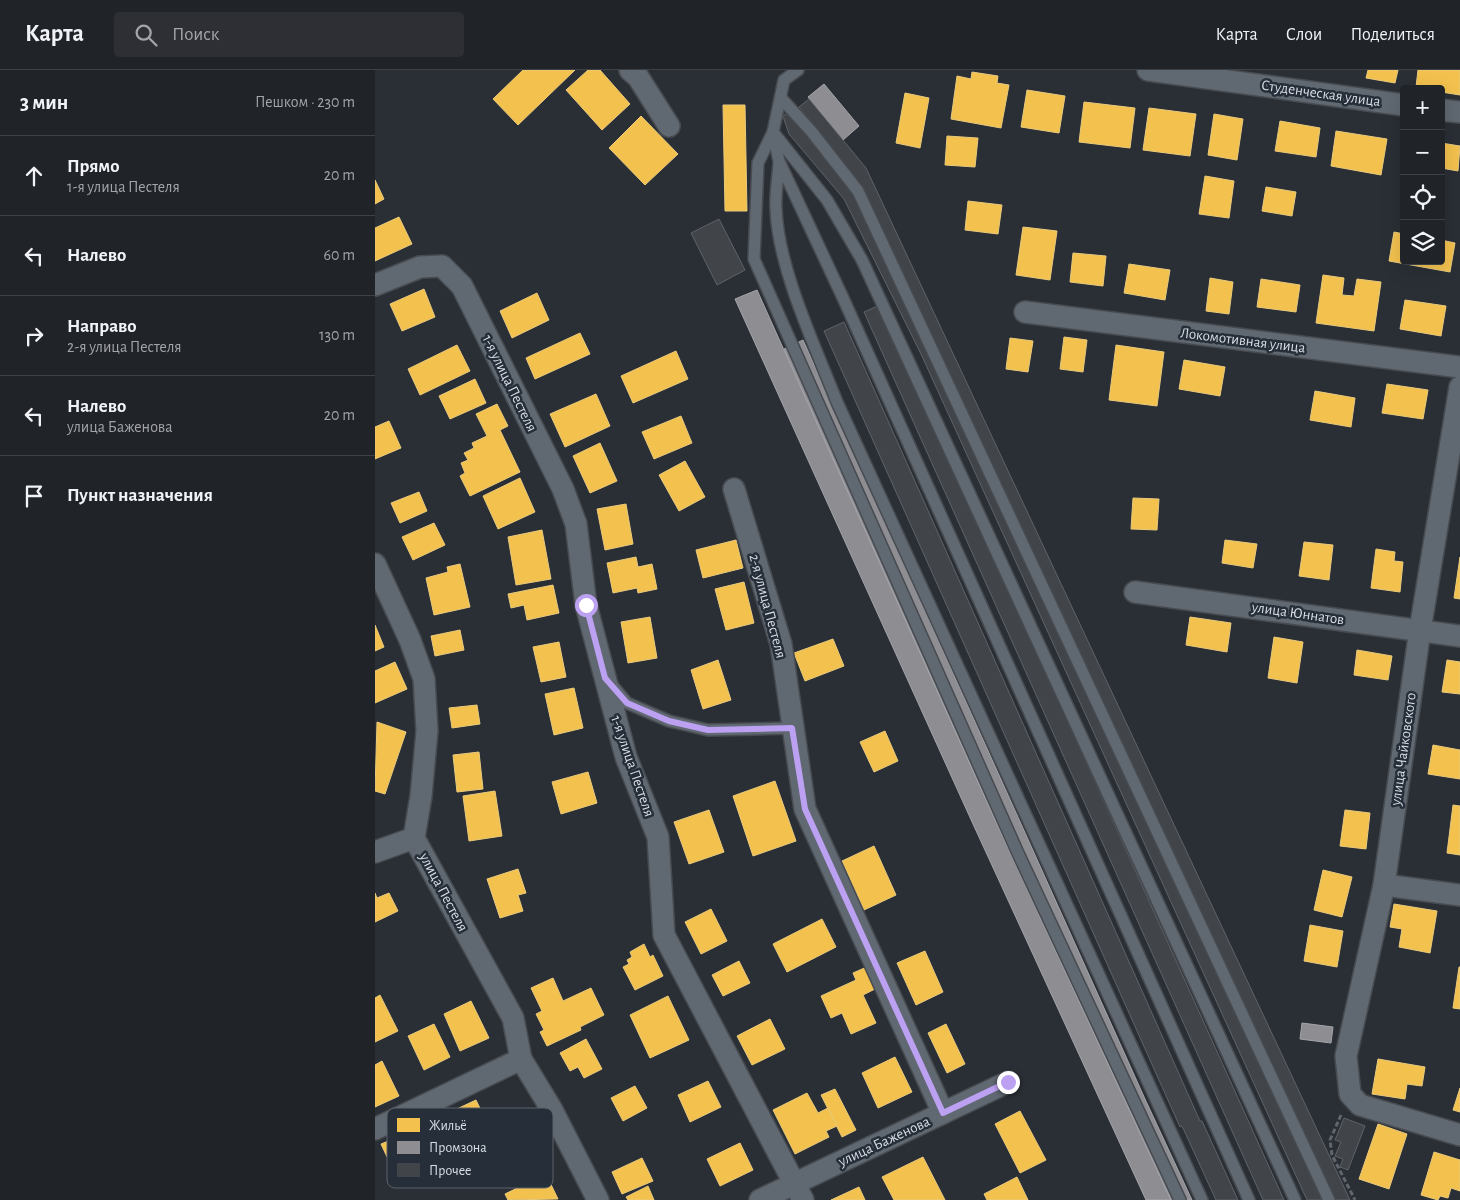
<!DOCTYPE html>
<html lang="ru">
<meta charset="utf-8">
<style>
:root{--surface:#202328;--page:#2d2f34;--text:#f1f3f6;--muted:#a2a4a8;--line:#3d4045}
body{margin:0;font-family:"Alegreya Sans",sans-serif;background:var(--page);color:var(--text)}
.controls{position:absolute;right:15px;top:15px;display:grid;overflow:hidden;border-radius:5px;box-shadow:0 5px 20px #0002}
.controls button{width:45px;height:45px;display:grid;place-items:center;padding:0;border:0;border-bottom:1px solid var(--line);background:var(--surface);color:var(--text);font:25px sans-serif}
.stop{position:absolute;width:15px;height:15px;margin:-11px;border:4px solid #bca0f2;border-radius:50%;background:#fff}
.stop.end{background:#bca0f2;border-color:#fff;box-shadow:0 1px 5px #0008}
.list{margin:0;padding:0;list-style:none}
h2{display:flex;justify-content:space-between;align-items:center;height:65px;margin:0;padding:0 20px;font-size:21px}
h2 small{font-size:16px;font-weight:400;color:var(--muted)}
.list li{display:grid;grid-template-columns:32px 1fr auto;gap:15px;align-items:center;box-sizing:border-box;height:80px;padding:0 20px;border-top:1px solid var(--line)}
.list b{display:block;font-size:19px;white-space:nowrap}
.list p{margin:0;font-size:16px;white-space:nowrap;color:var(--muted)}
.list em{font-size:16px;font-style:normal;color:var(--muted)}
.icon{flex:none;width:28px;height:28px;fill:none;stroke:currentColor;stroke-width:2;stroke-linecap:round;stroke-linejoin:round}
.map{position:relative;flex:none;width:1085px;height:1130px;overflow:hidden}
header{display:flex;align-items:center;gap:30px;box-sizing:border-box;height:70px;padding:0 25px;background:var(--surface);border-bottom:1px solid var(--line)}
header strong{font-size:24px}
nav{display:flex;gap:28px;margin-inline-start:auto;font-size:18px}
.search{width:350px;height:45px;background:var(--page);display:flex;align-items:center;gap:12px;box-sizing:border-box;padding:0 18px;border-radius:5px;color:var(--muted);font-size:19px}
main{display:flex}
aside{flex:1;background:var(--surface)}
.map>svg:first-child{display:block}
.homes{fill:#f2c14e;stroke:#eaca7c}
.industry{fill:#8d8d92;stroke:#a4a5ab}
.building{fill:#41454a;stroke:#5f6369}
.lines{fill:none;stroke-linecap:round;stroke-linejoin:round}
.lane-casing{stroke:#474b50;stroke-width:14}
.street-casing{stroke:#474b50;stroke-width:24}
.path{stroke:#61666e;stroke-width:3;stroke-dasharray:5 2.5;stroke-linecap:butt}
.lane{stroke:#606871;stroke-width:11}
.street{stroke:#606871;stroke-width:21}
.route{stroke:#bca0f2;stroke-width:6}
.labels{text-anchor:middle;stroke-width:5;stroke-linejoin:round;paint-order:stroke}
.street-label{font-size:15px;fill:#d9dee6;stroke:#262e39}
.key{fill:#262e39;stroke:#5c636d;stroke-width:1}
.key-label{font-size:14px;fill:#d9dee6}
</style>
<header>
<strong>Карта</strong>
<div class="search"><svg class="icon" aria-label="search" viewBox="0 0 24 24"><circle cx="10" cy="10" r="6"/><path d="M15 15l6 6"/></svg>Поиск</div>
<nav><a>Карта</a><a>Слои</a><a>Поделиться</a></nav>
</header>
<main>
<aside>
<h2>3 мин<small>Пешком · 230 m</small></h2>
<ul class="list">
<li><svg class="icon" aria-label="ahead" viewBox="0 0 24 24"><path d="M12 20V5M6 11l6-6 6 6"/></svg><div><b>Прямо</b><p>1-я улица Пестеля</p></div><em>20 m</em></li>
<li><svg class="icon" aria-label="left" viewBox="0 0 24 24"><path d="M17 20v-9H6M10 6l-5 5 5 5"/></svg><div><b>Налево</b></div><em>60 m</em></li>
<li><svg class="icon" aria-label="right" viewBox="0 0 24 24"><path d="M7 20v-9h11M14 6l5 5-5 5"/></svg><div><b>Направо</b><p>2-я улица Пестеля</p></div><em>130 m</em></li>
<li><svg class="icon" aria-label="left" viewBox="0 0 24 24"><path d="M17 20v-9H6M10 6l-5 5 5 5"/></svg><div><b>Налево</b><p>улица Баженова</p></div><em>20 m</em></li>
<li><svg class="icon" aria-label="arrive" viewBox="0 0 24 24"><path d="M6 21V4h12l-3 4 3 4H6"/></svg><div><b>Пункт назначения</b></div></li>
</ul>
</aside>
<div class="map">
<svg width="1085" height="1130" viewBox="0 0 1085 1130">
<rect width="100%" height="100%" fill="#2a2f35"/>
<g class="homes">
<polygon points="148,0 200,0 143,55 118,29"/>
<polygon points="213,0 225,0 255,34 227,60 191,20"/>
<polygon points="993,0 1023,0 1020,13 991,8"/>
<polygon points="1043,0 1085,0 1085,25 1066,22 1066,19 1041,17"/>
<polygon points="597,2 623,6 622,13 634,15 626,58 576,49 582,6 596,9"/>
<polygon points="652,20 690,26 684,63 646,57"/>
<polygon points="530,23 554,28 545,78 521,73"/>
<polygon points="709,32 760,38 755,78 704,72"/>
<polygon points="348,35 370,35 372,141 350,141"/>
<polygon points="774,38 821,44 815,86 768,80"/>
<polygon points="839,44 868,49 862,90 833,85"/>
<polygon points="266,46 303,84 270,115 234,78"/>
<polygon points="905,51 945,58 941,87 900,81"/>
<polygon points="961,61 1012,69 1006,105 956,96"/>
<polygon points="572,66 603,68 600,97 570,95"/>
<polygon points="1066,73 1085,76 1083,101 1066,98"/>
<polygon points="830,106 859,111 854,148 824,144"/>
<polygon points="0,110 9,129 0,134"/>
<polygon points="891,117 921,122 917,146 887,141"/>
<polygon points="593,131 627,135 623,164 590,160"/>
<polygon points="24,147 37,174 0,191 0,158"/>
<polygon points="648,157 682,161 675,210 641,205"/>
<polygon points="1019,162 1029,164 1029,191 1066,191 1066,170 1080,173 1075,202 1014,191"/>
<polygon points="698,183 731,186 728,216 695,212"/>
<polygon points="754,194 795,200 790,230 749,223"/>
<polygon points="948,205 969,208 967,225 979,226 982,209 1006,212 999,261 941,253"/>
<polygon points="835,208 858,212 854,244 831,241"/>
<polygon points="886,209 925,215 921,242 882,237"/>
<polygon points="49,219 60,247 27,261 15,234"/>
<polygon points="162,223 174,250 137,268 125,241"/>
<polygon points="1030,230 1071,236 1066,266 1025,259"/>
<polygon points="205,263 215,284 160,309 151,288"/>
<polygon points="689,267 712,270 708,302 685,299"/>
<polygon points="635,268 658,271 653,302 631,299"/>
<polygon points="82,275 95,301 45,325 33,299"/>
<polygon points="741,275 789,282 782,336 734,330"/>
<polygon points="301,281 313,309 258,333 246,306"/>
<polygon points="809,290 850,297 845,326 804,319"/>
<polygon points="100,309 111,333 75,349 64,326"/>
<polygon points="1012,314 1053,320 1048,349 1007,343"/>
<polygon points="940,321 980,328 976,357 935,350"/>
<polygon points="221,324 235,356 190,377 175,344"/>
<polygon points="122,334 133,356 125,360 145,402 95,426 85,406 90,403 86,393 93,390 89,383 99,378 97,373 112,366 101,344"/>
<polygon points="306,346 317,373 279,389 267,362"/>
<polygon points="14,351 26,378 0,389 0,357"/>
<polygon points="225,373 242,411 215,423 198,386"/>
<polygon points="310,391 330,427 304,441 284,405"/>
<polygon points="145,408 160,442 123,459 108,426"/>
<polygon points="44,422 52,441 25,453 16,433"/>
<polygon points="758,428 784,429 782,460 756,459"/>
<polygon points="251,434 258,474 230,480 222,439"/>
<polygon points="59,453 70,475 38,490 27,467"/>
<polygon points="167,460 176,509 141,515 133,467"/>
<polygon points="361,470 368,498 328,508 321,480"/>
<polygon points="850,470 882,474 878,498 847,493"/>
<polygon points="929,472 958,475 954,510 924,506"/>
<polygon points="1001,479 1020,482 1019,491 1028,492 1025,522 996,518"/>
<polygon points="261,487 263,497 277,494 282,519 263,523 262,518 238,523 232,493"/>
<polygon points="1085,487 1085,529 1079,528"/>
<polygon points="85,494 95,537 59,545 51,508 73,502 72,497"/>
<polygon points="369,512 379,553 351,560 340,519"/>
<polygon points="178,515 184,543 152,550 149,535 136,538 133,524"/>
<polygon points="275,547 282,588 253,593 246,552"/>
<polygon points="815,547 856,553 852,582 811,575"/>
<polygon points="0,555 9,577 0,581"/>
<polygon points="85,560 89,580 60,586 56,566"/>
<polygon points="899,567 928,572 922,613 893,608"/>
<polygon points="458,569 469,596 430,611 419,583"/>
<polygon points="184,572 191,607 166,612 158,577"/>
<polygon points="982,580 1017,586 1013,610 979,605"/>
<polygon points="343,590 356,630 328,639 316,600"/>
<polygon points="1072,590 1085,592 1085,624 1067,622"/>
<polygon points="20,592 32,619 0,633 0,601"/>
<polygon points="199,618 208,658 179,665 170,624"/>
<polygon points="102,635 105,654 77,658 74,638"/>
<polygon points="2,652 31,662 10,724 0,721"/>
<polygon points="510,661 523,691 499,702 485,672"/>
<polygon points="1058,675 1085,680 1085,709 1053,704"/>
<polygon points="104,682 108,719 82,722 78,685"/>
<polygon points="213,702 222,733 186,744 177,712"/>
<polygon points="400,711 421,771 378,786 358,726"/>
<polygon points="120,721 127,766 94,771 88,726"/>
<polygon points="1078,735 1085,736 1085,785 1072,783"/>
<polygon points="334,740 349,782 314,794 299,752"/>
<polygon points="970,740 995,743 991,779 965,776"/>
<polygon points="499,776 521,825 489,840 467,791"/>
<polygon points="143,799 151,823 143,825 148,841 125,848 112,809"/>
<polygon points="948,800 977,807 967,847 939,840"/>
<polygon points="0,823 2,828 14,823 23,841 0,852"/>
<polygon points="1019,834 1062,841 1055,883 1024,877 1027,859 1015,857"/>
<polygon points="336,839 352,871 326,884 310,852"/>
<polygon points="447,849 461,877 412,902 398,874"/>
<polygon points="935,855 968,861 962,897 929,891"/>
<polygon points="269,874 275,887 278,885 288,906 260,920 248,897 254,894 252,890 257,887 255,882"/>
<polygon points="550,881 568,922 541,935 522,893"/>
<polygon points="364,891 375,913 348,926 337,905"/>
<polygon points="494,896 504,917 488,925 501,953 476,964 467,943 456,948 446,926 481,910 478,903"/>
<polygon points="1084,897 1085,897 1085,939 1078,938"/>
<polygon points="178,908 188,931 216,918 229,945 205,957 206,960 172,976 165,962 169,960 161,944 167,941 156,918"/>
<polygon points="5,925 23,961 0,972 0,928"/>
<polygon points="293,926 314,970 275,988 255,945"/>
<polygon points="96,931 114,968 85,981 69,944"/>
<polygon points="395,949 410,979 377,995 362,966"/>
<polygon points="59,954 75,987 49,1000 33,966"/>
<polygon points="571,954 590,994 572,1003 553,963"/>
<polygon points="211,969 227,999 209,1008 203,997 195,1001 185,983"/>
<polygon points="520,987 537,1022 503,1038 487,1003"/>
<polygon points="1003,989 1050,997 1047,1016 1032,1014 1030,1029 997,1024"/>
<polygon points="7,991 24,1026 0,1037 0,995"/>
<polygon points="333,1011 346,1037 315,1052 303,1025"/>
<polygon points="260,1016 272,1038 248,1051 236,1028"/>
<polygon points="1085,1018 1085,1042 1078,1040"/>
<polygon points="460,1019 481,1060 467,1067 446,1025"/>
<polygon points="432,1023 443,1043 453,1038 462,1056 451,1061 454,1067 420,1084 398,1040"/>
<polygon points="101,1030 123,1076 92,1091 69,1045"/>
<polygon points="645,1041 671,1090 645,1103 620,1054"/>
<polygon points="1003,1054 1032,1064 1014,1119 984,1109"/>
<polygon points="16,1070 23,1084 13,1089 6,1074"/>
<polygon points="365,1073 378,1100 345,1116 332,1089"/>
<polygon points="1059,1082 1085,1090 1085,1121 1076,1118 1073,1128 1065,1126 1063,1130 1046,1125"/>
<polygon points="548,1087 570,1130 519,1130 507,1107"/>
<polygon points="267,1088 278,1111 247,1124 237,1102"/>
<polygon points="171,1104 183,1129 133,1130 130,1124"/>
<polygon points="642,1107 653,1130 612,1130 609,1124"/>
<polygon points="273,1116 279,1130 253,1130 251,1127"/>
<polygon points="484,1117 490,1130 456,1130"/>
</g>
<g class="industry">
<polygon points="449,14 484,56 468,70 433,27"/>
<polygon points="382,220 617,743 796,1130 771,1130 598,754 360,229"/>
<polygon points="428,270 770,1029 817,1130 796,1130 617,743 409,279"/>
<polygon points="927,953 958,957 956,973 925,969"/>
</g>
<g class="building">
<polygon points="434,29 491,98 975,1130 960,1130 481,110 424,37"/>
<polygon points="415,41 476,117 949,1130 932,1130 546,284 469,129 414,64 408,46"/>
<polygon points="344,149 370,200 342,215 316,163"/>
<polygon points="505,235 909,1130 888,1130 489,242"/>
<polygon points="469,252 825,1051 827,1051 863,1130 841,1130 807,1056 805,1057 449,261"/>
<polygon points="969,1048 990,1056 973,1100 965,1097 968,1089 960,1086 966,1072 960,1070"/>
</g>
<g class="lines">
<g class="lane-casing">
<g id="lane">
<polyline points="423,0 409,10 398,62 383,93 379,189 642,781 805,1130"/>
<polyline points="406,28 436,61 483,121 954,1130"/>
<polyline points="398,62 452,130 487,190 920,1130"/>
<polyline points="398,64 404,91 468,228 874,1130"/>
<path d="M404 93C403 108 400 124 401 139 403 198 440 276 462 332L827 1130"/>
<polyline points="237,615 252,633 294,651 333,660 417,658"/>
</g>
</g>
<g class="street-casing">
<g id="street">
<polyline points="255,0 263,7 294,56"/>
<polyline points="773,0 1029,35"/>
<polyline points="1066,40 1085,42"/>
<polyline points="0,215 45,197 67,196 87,216 188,419 201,454 211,535 251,687 283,767 289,865 428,1130"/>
<polyline points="650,242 1085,297"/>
<polyline points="1085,317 1045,560 1009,815 971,986 975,1024 985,1035 1085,1065"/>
<polyline points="359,419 406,574 430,739 568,1043"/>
<polyline points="0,494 35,570 49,609 52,661 46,726 39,768 138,948 146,989 177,1040 223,1130"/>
<polyline points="760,522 1085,566"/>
<polyline points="0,782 39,768"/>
<polyline points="1009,815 1085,825"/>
<polyline points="0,1059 146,989"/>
<polyline points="385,1130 633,1012"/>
</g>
</g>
<polyline class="path" points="966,1045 955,1070 957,1085 980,1130"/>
<use href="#lane" class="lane"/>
<use href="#street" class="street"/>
</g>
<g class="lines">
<polyline class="route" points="211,535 230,608 252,633 294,651 333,660 417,658 430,739 568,1043 633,1012"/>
</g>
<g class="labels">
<g class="street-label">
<text transform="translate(946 23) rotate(8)" y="5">Студенческая улица</text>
<text transform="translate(868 270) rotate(7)" y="5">Локомотивная улица</text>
<text transform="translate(135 313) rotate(64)" y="5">1-я улица Пестеля</text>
<text transform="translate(393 536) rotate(75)" y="5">2-я улица Пестеля</text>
<text transform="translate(923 543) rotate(8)" y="5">улица Юннатов</text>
<text transform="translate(1028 679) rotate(-82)" y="5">улица Чайковского</text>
<text transform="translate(258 696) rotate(71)" y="5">1-я улица Пестеля</text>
<text transform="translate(69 822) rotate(62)" y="5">улица Пестеля</text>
<text transform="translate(509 1071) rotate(-25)" y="5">улица Баженова</text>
</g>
</g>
<rect x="12" y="1038" width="166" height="80" rx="8" class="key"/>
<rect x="22" y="1048" width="23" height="14" fill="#f2c14e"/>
<rect x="22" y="1071" width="23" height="13" fill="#8d8d92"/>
<rect x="22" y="1093" width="23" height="14" fill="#41454a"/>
<g class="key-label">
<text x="54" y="1060">Жильё</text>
<text x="54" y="1082">Промзона</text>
<text x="54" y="1105">Прочее</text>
</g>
</svg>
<div class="controls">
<button>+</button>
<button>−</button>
<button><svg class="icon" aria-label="locate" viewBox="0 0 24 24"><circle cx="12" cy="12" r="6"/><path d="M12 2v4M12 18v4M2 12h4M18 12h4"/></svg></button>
<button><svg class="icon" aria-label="layers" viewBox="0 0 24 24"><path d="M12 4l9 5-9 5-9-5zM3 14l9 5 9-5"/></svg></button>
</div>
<div class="stop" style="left:211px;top:535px"></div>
<div class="stop end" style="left:633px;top:1012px"></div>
</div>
</main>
